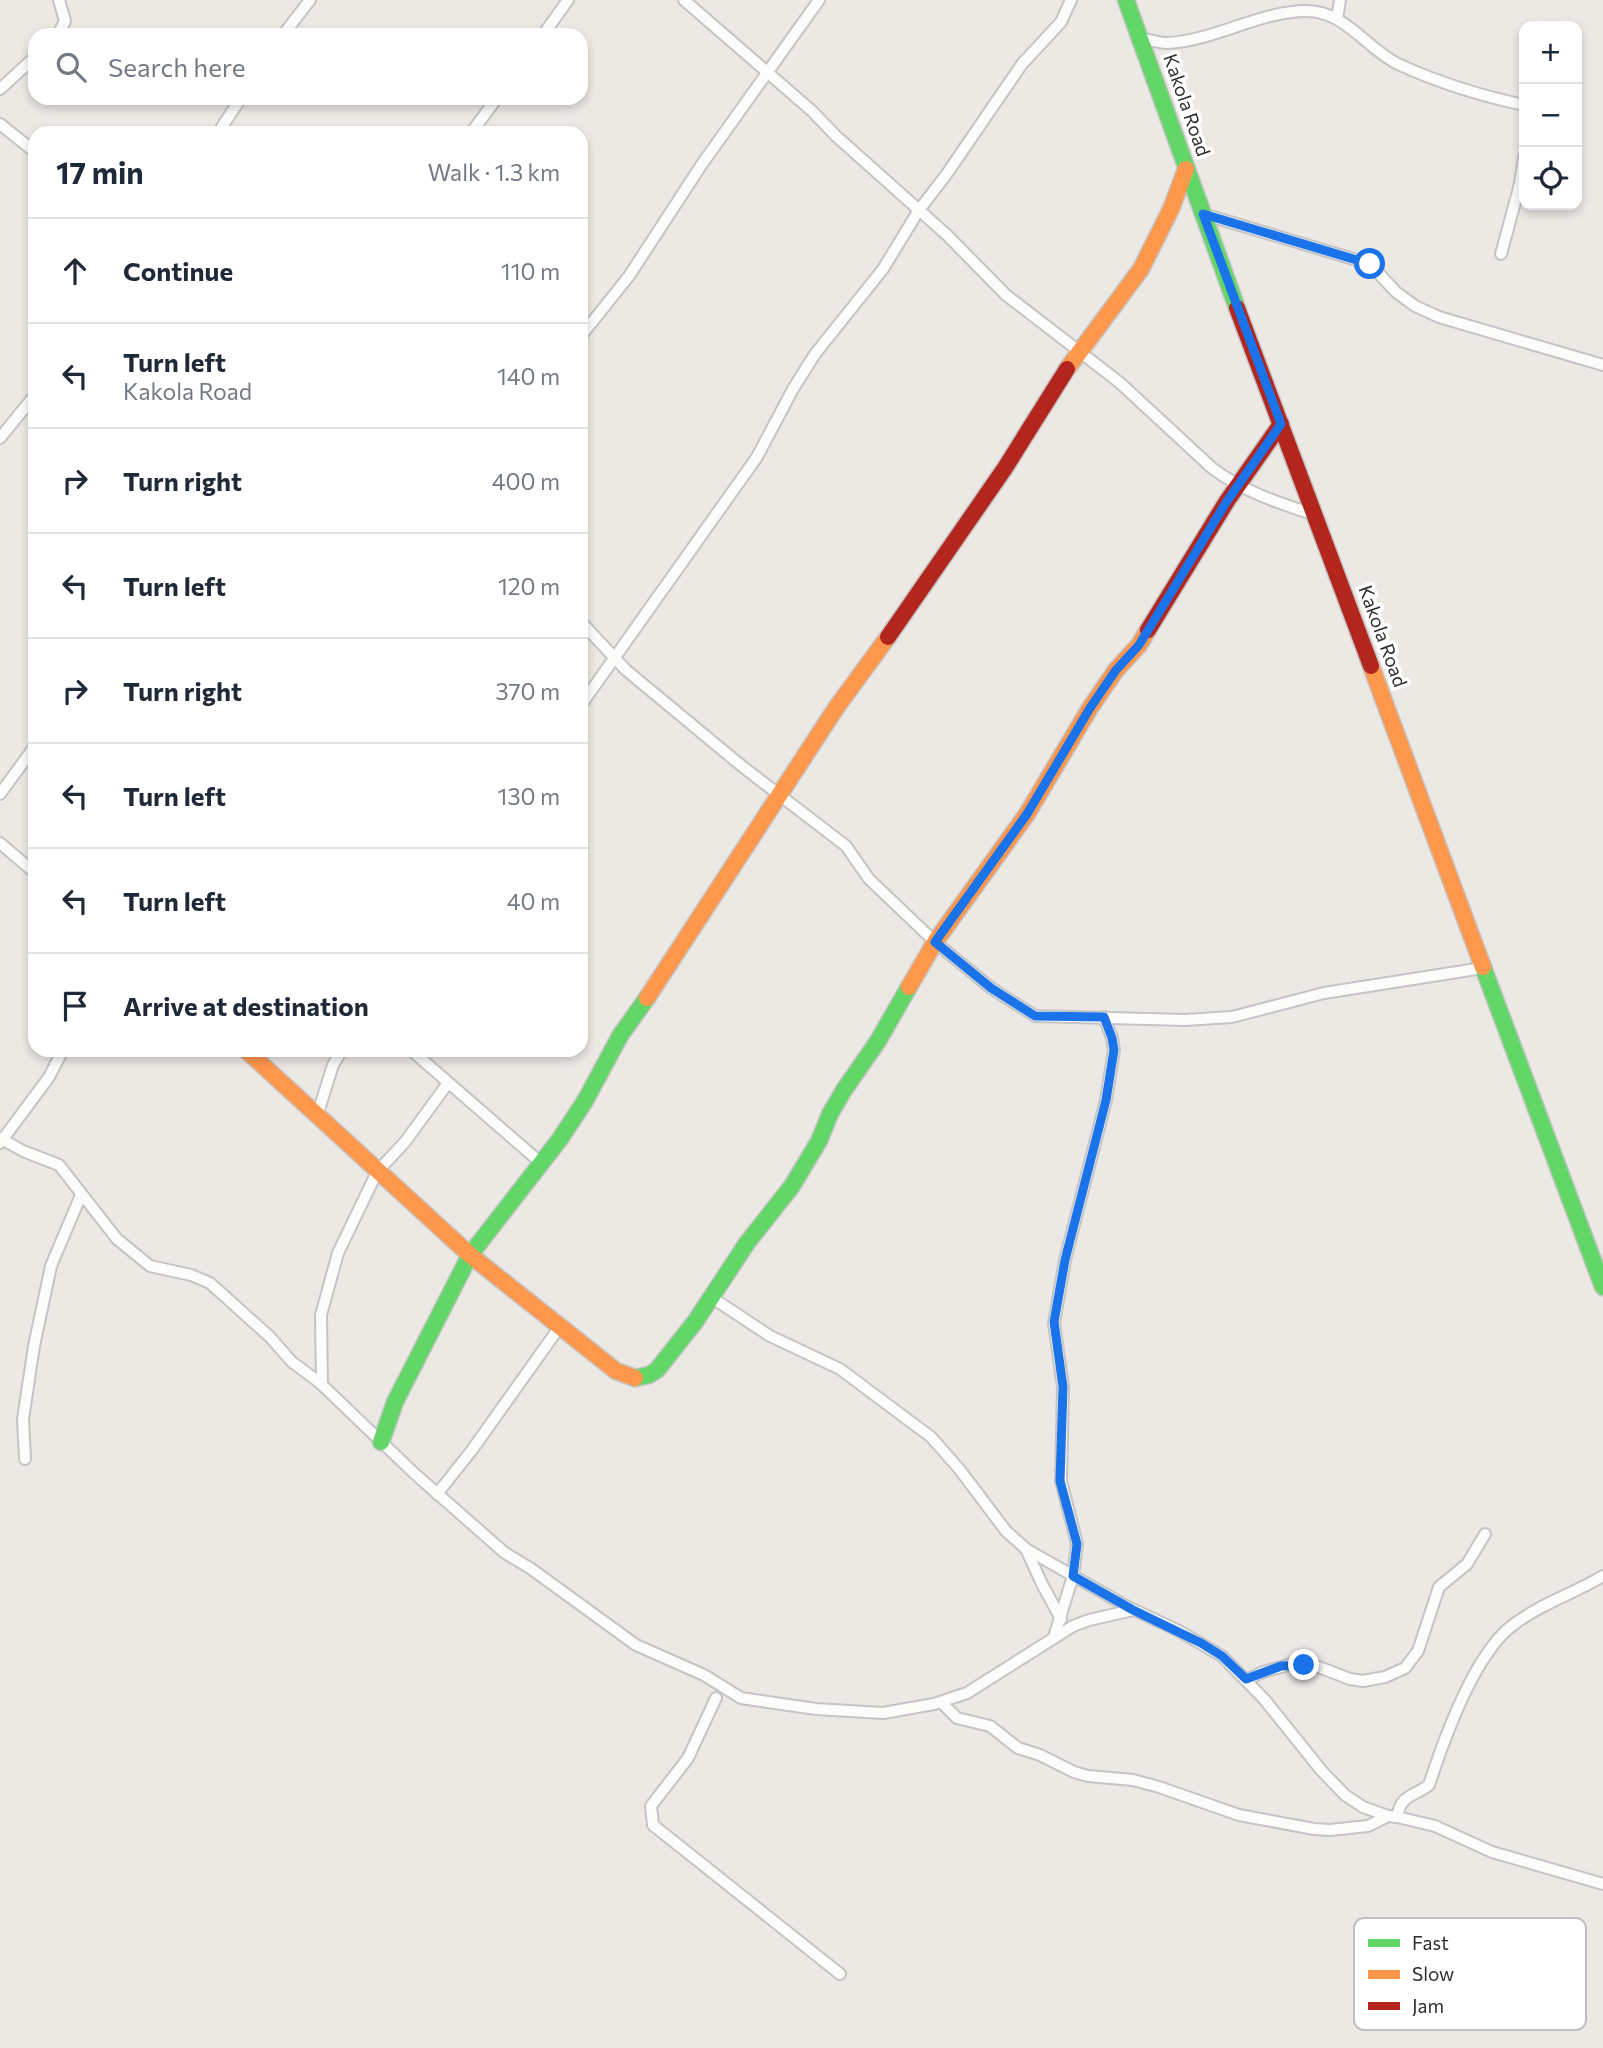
<!DOCTYPE html>
<meta charset="utf-8">
<style>
:root{--surface:#fff;--page:#f2f2f3;--text:#1f2937;--muted:#747a83;--line:#e0e1e3}
body{margin:0;font-family:Commissioner,sans-serif;background:var(--page);color:var(--text)}
.controls{position:absolute;right:21px;top:21px;display:grid;overflow:hidden;border-radius:14px;box-shadow:0 4px 10px #0003}
.controls button{width:63px;height:63px;display:grid;place-items:center;padding:0;border:0;border-bottom:2px solid var(--line);background:var(--surface);color:var(--text);font:35px sans-serif}
.stop{position:absolute;width:21px;height:21px;margin:-16px;border:5px solid #1a73e8;border-radius:50%;background:#fff}
.stop.end{background:#1a73e8;border-color:#fff;box-shadow:0 2px 7px #0008}
.list{margin:0;padding:0;list-style:none}
h2{display:flex;justify-content:space-between;align-items:center;height:91px;margin:0;padding:0 28px;font-size:30px}
h2 small{font-size:23px;font-weight:400;color:var(--muted)}
.list li{display:grid;grid-template-columns:46px 1fr auto;gap:21px;align-items:center;box-sizing:border-box;height:105px;padding:0 28px;border-top:2px solid var(--line)}
.list b{display:block;font-size:26px;white-space:nowrap}
.list p{margin:0;font-size:23px;white-space:nowrap;color:var(--muted)}
.list em{font-size:23px;font-style:normal;color:var(--muted)}
.icon{flex:none;width:38px;height:38px;fill:none;stroke:currentColor;stroke-width:2;stroke-linecap:round;stroke-linejoin:round}
.map{position:relative;flex:none;width:1603px;height:2048px;overflow:hidden}
.search{position:absolute;background:var(--surface);box-shadow:0 4px 10px #0003;left:28px;top:28px;width:560px;height:77px;display:flex;align-items:center;gap:18px;box-sizing:border-box;padding:0 24px;border-radius:21px;color:var(--muted);font-size:26px}
.panel{position:absolute;background:var(--surface);box-shadow:0 4px 10px #0003;left:28px;top:126px;width:560px;height:931px;border-radius:21px}
.map>svg:first-child{display:block}
.lines{fill:none;stroke-linecap:round;stroke-linejoin:round}
.street-casing{stroke:#c5c4c5;stroke-width:14}
.fast-casing{stroke:#c5c4c5;stroke-width:19}
.slow-casing{stroke:#c5c4c5;stroke-width:19}
.jam-casing{stroke:#c5c4c5;stroke-width:19}
.street{stroke:#fcfcfb;stroke-width:10}
.fast{stroke:#63d668;stroke-width:16}
.slow{stroke:#ff974d;stroke-width:16}
.jam{stroke:#b3261e;stroke-width:16}
.route{stroke:#1a73e8;stroke-width:9}
.labels{text-anchor:middle;stroke-width:7;stroke-linejoin:round;paint-order:stroke}
.street-label{font-size:19px;fill:#2e2e2e;stroke:#fff}
.key{fill:#fff;stroke:#c0c0c0;stroke-width:2}
.key-label{font-size:19px;fill:#2e2e2e}
</style>
<div class="map">
<svg width="1603" height="2048" viewBox="0 0 1603 2048">
<rect width="100%" height="100%" fill="#ece8e4"/>
<g class="lines">
<g class="street-casing">
<g id="street">
<path d="M684 0 812 111 836 136 947 235 1006 295 1119 382 1212 468C1242 491 1279 503 1315 515"/>
<polyline points="1337,19 1340,0"/>
<polyline points="58,35 65,21 59,0"/>
<polyline points="283,35 310,0"/>
<polyline points="543,35 568,0"/>
<path d="M1141 38C1150 40 1159 43 1167 43 1215 41 1259 11 1307 11 1345 11 1367 49 1398 64 1437 82 1482 96 1524 105"/>
<polyline points="0,89 35,57"/>
<polyline points="0,124 35,152"/>
<polyline points="218,133 241,98"/>
<polyline points="471,133 497,98"/>
<polyline points="1203,214 1370,264 1396,292 1415,306 1439,317 1603,365"/>
<polyline points="1501,254 1520,184 1524,157"/>
<polyline points="581,336 629,276 702,164 819,0"/>
<polyline points="0,438 35,395"/>
<polyline points="581,622 626,670 743,767 846,846 869,879 935,942 991,988 1035,1016 1185,1020 1232,1017 1324,993 1483,968"/>
<polyline points="581,705 757,457 793,389 815,354 883,269 919,210 946,175 1022,64 1061,22 1071,0"/>
<polyline points="0,794 35,746"/>
<polyline points="0,843 35,873"/>
<polyline points="411,1050 541,1163"/>
<polyline points="317,1116 333,1065 342,1050"/>
<polyline points="0,1138 23,1151 59,1165 117,1239 150,1266 191,1275 210,1283 270,1337 292,1362 319,1382 415,1474 505,1553 530,1568 636,1645 704,1675 741,1698 816,1709 883,1713 934,1704 967,1693 1073,1626 1089,1620 1133,1610"/>
<polyline points="0,1143 49,1077 63,1050"/>
<polyline points="711,1297 770,1336 840,1369 931,1437 960,1470 1006,1531 1026,1549 1128,1607 1179,1631 1222,1656 1264,1699 1321,1770 1345,1795 1363,1807 1388,1816"/>
<polyline points="322,1385 321,1315 338,1253 377,1172 405,1142 448,1083"/>
<polyline points="25,1459 23,1419 34,1346 51,1266 81,1195"/>
<polyline points="437,1494 472,1450 561,1325"/>
<polyline points="1026,1549 1042,1584 1061,1619"/>
<polyline points="1054,1637 1073,1576 1077,1544 1061,1481 1063,1387 1054,1323 1065,1260 1106,1100 1114,1050 1112,1038 1104,1017"/>
<polyline points="1246,1680 1263,1672 1292,1664 1316,1666 1350,1679 1363,1681 1385,1677 1405,1668 1418,1651 1439,1587 1467,1564 1485,1534"/>
<polyline points="716,1698 688,1758 651,1806 653,1825 840,1974"/>
<polyline points="941,1702 957,1718 990,1726 1018,1748 1040,1755 1074,1772 1088,1776 1133,1780 1159,1787 1239,1815 1314,1829 1330,1830 1368,1826 1388,1816 1397,1817 1435,1826 1492,1852 1603,1884"/>
<path d="M1397 1817C1401 1794 1412 1798 1429 1785 1444 1739 1475 1653 1513 1625 1542 1603 1573 1594 1603 1576"/>
</g>
</g>
<g class="fast-casing">
<g id="fast">
<polyline points="1126,0 1237,308"/>
<polyline points="1483,967 1603,1287"/>
<polyline points="635,1378 649,1375 657,1370 695,1322 747,1243 792,1186 819,1141 830,1114 844,1090 878,1041 909,987"/>
<polyline points="381,1442 395,1402 470,1255 560,1139 585,1101 620,1036 647,998"/>
</g>
</g>
<g class="slow-casing">
<g id="slow">
<polyline points="1067,369 1141,269 1171,209 1186,169"/>
<polyline points="1371,666 1483,967"/>
<polyline points="909,987 935,942 1027,814 1090,708 1116,670 1139,645 1148,630"/>
<polyline points="647,998 836,708 888,637"/>
<polyline points="246,1050 470,1255 616,1371 635,1378"/>
</g>
</g>
<g class="jam-casing">
<g id="jam">
<polyline points="1237,308 1371,666"/>
<polyline points="1148,630 1227,501 1281,424"/>
<polyline points="888,637 1005,468 1067,369"/>
</g>
</g>
<use href="#street" class="street"/>
<use href="#fast" class="fast"/>
<use href="#slow" class="slow"/>
<use href="#jam" class="jam"/>
</g>
<g class="lines">
<polyline class="route" points="1304,1665 1281,1666 1246,1679 1222,1656 1201,1643 1133,1610 1073,1576 1077,1544 1060,1481 1063,1387 1054,1322 1065,1260 1106,1100 1114,1050 1112,1038 1104,1017 1035,1016 991,988 935,942 1027,814 1090,708 1116,670 1139,645 1227,501 1281,424 1203,214 1370,264"/>
</g>
<g class="labels">
<g class="street-label">
<text transform="translate(1187 105) rotate(71)" y="7">Kakola Road</text>
<text transform="translate(1383 636) rotate(70)" y="7">Kakola Road</text>
</g>
</g>
<rect x="1354" y="1918" width="232" height="112" rx="10" class="key"/>
<rect x="1368" y="1939" width="32" height="8" fill="#63d668"/>
<rect x="1368" y="1970" width="32" height="9" fill="#ff974d"/>
<rect x="1368" y="2002" width="32" height="8" fill="#b3261e"/>
<g class="key-label">
<text x="1412" y="1950">Fast</text>
<text x="1412" y="1981">Slow</text>
<text x="1412" y="2013">Jam</text>
</g>
</svg>
<div class="controls">
<button>+</button>
<button>−</button>
<button><svg class="icon" aria-label="locate" viewBox="0 0 24 24"><circle cx="12" cy="12" r="6"/><path d="M12 2v4M12 18v4M2 12h4M18 12h4"/></svg></button>
</div>
<div class="stop" style="left:1370px;top:264px"></div>
<div class="stop end" style="left:1304px;top:1665px"></div>
<div class="search"><svg class="icon" aria-label="search" viewBox="0 0 24 24"><circle cx="10" cy="10" r="6"/><path d="M15 15l6 6"/></svg>Search here</div>
<section class="panel">
<h2>17 min<small>Walk · 1.3 km</small></h2>
<ul class="list">
<li><svg class="icon" aria-label="ahead" viewBox="0 0 24 24"><path d="M12 20V5M6 11l6-6 6 6"/></svg><div><b>Continue</b></div><em>110 m</em></li>
<li><svg class="icon" aria-label="left" viewBox="0 0 24 24"><path d="M17 20v-9H6M10 6l-5 5 5 5"/></svg><div><b>Turn left</b><p>Kakola Road</p></div><em>140 m</em></li>
<li><svg class="icon" aria-label="right" viewBox="0 0 24 24"><path d="M7 20v-9h11M14 6l5 5-5 5"/></svg><div><b>Turn right</b></div><em>400 m</em></li>
<li><svg class="icon" aria-label="left" viewBox="0 0 24 24"><path d="M17 20v-9H6M10 6l-5 5 5 5"/></svg><div><b>Turn left</b></div><em>120 m</em></li>
<li><svg class="icon" aria-label="right" viewBox="0 0 24 24"><path d="M7 20v-9h11M14 6l5 5-5 5"/></svg><div><b>Turn right</b></div><em>370 m</em></li>
<li><svg class="icon" aria-label="left" viewBox="0 0 24 24"><path d="M17 20v-9H6M10 6l-5 5 5 5"/></svg><div><b>Turn left</b></div><em>130 m</em></li>
<li><svg class="icon" aria-label="left" viewBox="0 0 24 24"><path d="M17 20v-9H6M10 6l-5 5 5 5"/></svg><div><b>Turn left</b></div><em>40 m</em></li>
<li><svg class="icon" aria-label="arrive" viewBox="0 0 24 24"><path d="M6 21V4h12l-3 4 3 4H6"/></svg><div><b>Arrive at destination</b></div></li>
</ul>
</section>
</div>
